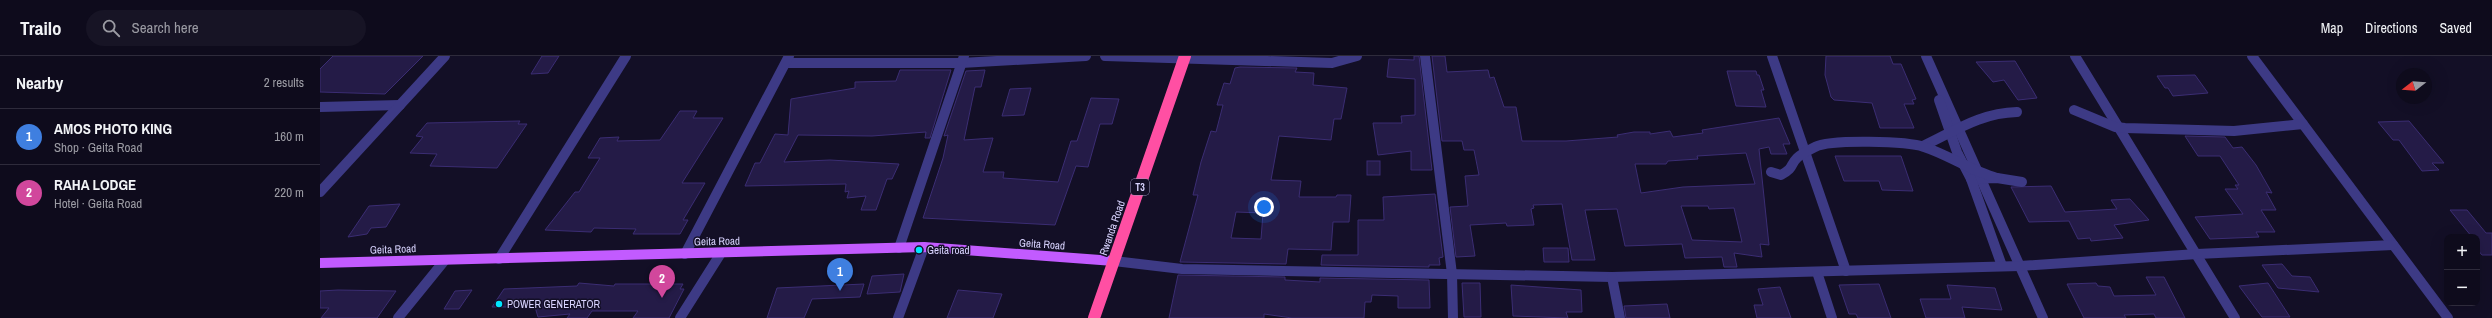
<!DOCTYPE html>
<meta charset="utf-8">
<style>
:root{--surface:#0e0b1c;--page:#171425;--text:#f1f3f6;--muted:#9b9ba3;--line:#2e2b3b;--accent:#00e5ff}
body{margin:0;font-family:"Archivo Narrow",sans-serif;background:var(--page);color:var(--text)}
.controls{position:absolute;right:12px;bottom:12px;display:grid;overflow:hidden;border-radius:8px;box-shadow:0 4px 16px #0002}
.controls button{width:36px;height:36px;display:grid;place-items:center;padding:0;border:0;border-bottom:1px solid var(--line);background:var(--surface);color:var(--text);font:20px sans-serif}
.compass{position:absolute;left:2076px;top:12px;width:36px;height:36px;border-radius:50%;background:var(--surface);box-shadow:0 4px 16px #0002;rotate:253deg}
.you{position:absolute;left:944px;top:151px;width:14px;height:14px;margin:-10px;border:3px solid #fff;border-radius:50%;background:#1a73e8;box-shadow:0 0 0 6px #1a73e833}
.badge{display:grid;place-items:center;width:26px;height:26px;border-radius:50%;background:var(--accent);color:#fff;font-size:13px;font-weight:700}
.pin{position:absolute;translate:-50% -33px;filter:drop-shadow(0 1px 2px #0008)}
.pin::after{content:'';position:absolute;top:21px;width:14px;height:12px;background:inherit;clip-path:polygon(0 0,100% 0,50% 100%)}
.list{margin:0;padding:0;list-style:none}
h2{display:flex;justify-content:space-between;align-items:center;height:52px;margin:0;padding:0 16px;font-size:17px}
h2 small{font-size:13px;font-weight:400;color:var(--muted)}
.list li{display:grid;grid-template-columns:26px 1fr auto;gap:12px;align-items:center;box-sizing:border-box;height:56px;padding:0 16px;border-top:1px solid var(--line)}
.list b{display:block;font-size:15px;white-space:nowrap}
.list p{margin:0;font-size:13px;white-space:nowrap;color:var(--muted)}
.list em{font-size:13px;font-style:normal;color:var(--muted)}
.icon{flex:none;width:22px;height:22px;fill:none;stroke:currentColor;stroke-width:2;stroke-linecap:round;stroke-linejoin:round}
.map{position:relative;flex:none;width:2172px;height:262px;overflow:hidden}
header{display:flex;align-items:center;gap:24px;box-sizing:border-box;height:56px;padding:0 20px;background:var(--surface);border-bottom:1px solid var(--line)}
header strong{font-size:19px}
nav{display:flex;gap:22px;margin-inline-start:auto;font-size:14px}
.search{width:280px;height:36px;background:var(--page);display:flex;align-items:center;gap:10px;box-sizing:border-box;padding:0 14px;border-radius:22px;color:var(--muted);font-size:15px}
main{display:flex}
aside{flex:1;background:var(--surface)}
.map>svg:first-child{display:block}
.building{fill:#241b47;stroke:#3b2d73;fill-rule:evenodd}
.lines{fill:none;stroke-linecap:round;stroke-linejoin:round}
.minor{stroke:#3d3a85;stroke-width:10}
.major{stroke:#c25bff;stroke-width:10}
.highway{stroke:#ff4fa3;stroke-width:12}
.poi-dot{fill:#00e5ff;stroke:#130f26;stroke-width:1.5}
.labels{text-anchor:middle;stroke-width:3;stroke-linejoin:round;paint-order:stroke}
.shield{fill:#130f26;stroke:#9e99be;stroke-width:1}
.shield-label{font-size:10px;font-weight:bold;fill:#d9d4ff}
.street-label{font-size:11px;fill:#d9d4ff;stroke:#130f26}
.poi-label{font-size:11px;fill:#d9d4ff;stroke:#130f26;text-anchor:start}
</style>
<header>
<strong>Trailo</strong>
<div class="search"><svg class="icon" aria-label="search" viewBox="0 0 24 24"><circle cx="10" cy="10" r="6"/><path d="M15 15l6 6"/></svg>Search here</div>
<nav><a>Map</a><a>Directions</a><a>Saved</a></nav>
</header>
<main>
<aside>
<h2>Nearby<small>2 results</small></h2>
<ul class="list">
<li><span class="badge" style="background:#3f7fe0">1</span><div><b>AMOS PHOTO KING</b><p>Shop · Geita Road</p></div><em>160 m</em></li>
<li><span class="badge" style="background:#d1479c">2</span><div><b>RAHA LODGE</b><p>Hotel · Geita Road</p></div><em>220 m</em></li>
</ul>
</aside>
<div class="map">
<svg width="2172" height="262" viewBox="0 0 2172 262">
<rect width="100%" height="100%" fill="#130f26"/>
<g class="building">
<polygon points="13,0 103,0 65,38 0,36 0,13"/>
<polygon points="222,0 239,0 228,17 211,18"/>
<polygon points="1094,0 1099,0 1112,114 1091,114 1091,95 1058,99 1053,67 1082,67 1081,60 1095,59 1095,23 1067,21 1069,3 1094,4"/>
<path d="M1112 0H1125L1127 16 1168 14 1170 22 1174 21 1184 51H1196L1202 85H1246L1298 81 1297 79 1314 76H1330V78L1350 75 1353 81 1383 77 1382 74 1459 62 1470 88H1463L1467 98H1451L1449 91 1439 93 1449 189 1440 188 1442 201 1414 197 1417 211H1404L1402 201 1365 202 1362 188 1305 190 1297 153 1265 154 1275 204H1252L1242 148 1213 149 1214 152 1211 153 1214 169 1187 170 1186 167 1150 169 1155 200 1136 201 1130 151 1148 150 1145 120 1159 119 1154 94H1144L1142 85H1122ZM1426 97 1435 128 1363 131 1321 137 1315 108H1346L1348 105 1378 103 1377 100ZM1361 150H1388L1389 153 1414 152 1422 186 1372 184Z"/>
<polygon points="1506,0 1570,0 1573,8 1581,8 1596,43 1592,44 1594,48 1584,48 1594,72 1560,72 1552,47 1514,44 1511,41 1505,19"/>
<polygon points="1695,5 1713,35 1717,42 1698,44 1684,24 1673,26 1656,6"/>
<path d="M920 11 977 12 975 16 994 17 993 29 1027 32 1021 63H1014L1011 84 959 80 951 124 981 125 979 141H1016L1017 139H1031L1029 166H1013L1011 194 968 193 966 208 860 206 878 139H873L881 106 891 75 896 76 903 49H897L904 27 910 28 915 12ZM916 156 943 157 941 183 911 182Z"/>
<polygon points="580,14 631,14 610,82 605,82 606,76 552,80 478,79 464,106 510,104 579,108 572,123 567,123 556,154 541,154 546,140 527,142 529,135 525,136 526,128 425,130 435,107 440,107 455,78 468,79 471,43 535,32 535,26 576,25"/>
<polygon points="665,14 661,31 655,31 644,84 673,82 663,116 684,116 683,122 738,126 751,85 757,85 771,42 799,43 792,68 780,68 768,111 756,110 735,169 603,162 623,102 628,79 624,80 646,15"/>
<polygon points="1407,15 1436,15 1437,19 1439,19 1444,34 1441,34 1446,51 1416,50"/>
<polygon points="1875,19 1888,37 1853,40 1848,32 1845,32 1837,20"/>
<polygon points="711,32 704,59 682,60 690,33"/>
<polygon points="360,55 377,55 373,62 403,62 362,127 385,127 363,164 368,164 360,178 313,178 316,173 274,172 271,176 225,174 255,136 259,136 280,102 268,102 280,82 299,81 297,85 340,84"/>
<polygon points="200,65 198,68 207,68 177,112 110,110 117,98 90,97 103,81 96,80 107,67"/>
<polygon points="2089,65 2124,107 2112,107 2119,114 2102,115 2079,84 2073,84 2058,66"/>
<polygon points="1865,80 1905,81 1913,92 1922,91 1936,109 1952,137 1946,136 1956,154 1941,154 1955,176 1936,176 1939,181 1890,183 1875,161 1923,158 1905,133 1918,133 1915,129 1919,129 1900,100 1878,100"/>
<polygon points="1515,100 1581,100 1593,135 1562,134 1559,125 1524,125"/>
<rect x="1047" y="105" width="13" height="14"/>
<polygon points="1731,130 1745,156 1797,153 1791,144 1810,143 1829,164 1794,169 1803,182 1771,185 1770,182 1758,183 1749,165 1709,166 1691,131"/>
<polygon points="1115,138 1123,201 1119,202 1120,209 1109,209 1109,211 1001,209 1002,199 1038,199 1038,164 1064,164 1063,141"/>
<polygon points="80,148 66,171 51,172 47,178 28,181 49,150"/>
<polygon points="2130,154 2147,154 2166,177 2172,177 2172,199 2162,199 2157,193 2157,181 2152,181"/>
<polygon points="1223,192 1248,192 1249,206 1224,206"/>
<polygon points="1962,208 1972,220 1990,221 1999,236 1958,232 1942,209"/>
<polygon points="584,218 580,236 547,238 552,220"/>
<polygon points="858,219 965,221 965,224 1000,226 1000,222 1109,224 1110,252 1078,252 1078,240 1052,239 1051,246 1045,246 1044,262 972,262 944,258 944,262 849,262"/>
<polygon points="1826,221 1844,221 1865,262 1836,262 1834,258 1804,259 1806,262 1764,262 1747,228 1776,227 1778,230 1790,231 1794,240 1836,239"/>
<polygon points="259,227 294,230 295,228 363,228 360,233 364,233 349,262 313,262 318,255 272,255 267,262 247,262 250,258 218,261 215,251 172,251 184,233 257,230"/>
<polygon points="1142,227 1160,227 1161,261 1144,261"/>
<polygon points="1948,227 1970,261 1942,261 1919,230"/>
<polygon points="544,228 540,241 492,243 484,262 447,262 457,232"/>
<polygon points="1559,228 1571,262 1538,262 1536,258 1529,258 1519,229"/>
<polygon points="1191,229 1261,234 1262,256 1246,256 1248,262 1193,260"/>
<polygon points="1627,229 1675,232 1682,254 1642,251 1645,262 1606,262 1600,243 1631,243"/>
<polygon points="1460,231 1471,262 1437,262 1434,249 1443,249 1438,233"/>
<polygon points="152,234 139,253 124,253 135,235"/>
<polygon points="638,234 682,238 673,262 627,262"/>
<polygon points="0,235 18,234 76,235 57,262 1,262 9,252 0,252"/>
<polygon points="1347,248 1350,262 1306,262 1304,250"/>
</g>
<g class="lines">
<g class="minor">
<polyline points="785,0 1012,7 1037,0"/>
<polyline points="1105,0 1132,218 1133,262"/>
<polyline points="1452,0 1526,215"/>
<polyline points="1606,0 1723,262"/>
<polyline points="1755,0 1915,262"/>
<polyline points="1932,0 2128,262"/>
<polyline points="466,7 641,7 766,0"/>
<polyline points="1619,44 1637,96 1651,123 1677,122 1702,126"/>
<polyline points="0,51 80,49"/>
<polyline points="1754,54 1795,71 1805,72 1914,75 1983,68"/>
<path d="M1603 90C1635 75 1660 57 1697 56"/>
<path d="M1451 116 1461 119C1475 111 1469 110 1477 102 1481 98 1489 94 1495 91 1510 83 1588 85 1604 91 1629 99 1651 115 1677 122"/>
<polyline points="1651,123 1682,210"/>
<polyline points="0,136 125,0"/>
<polyline points="579,192 644,0"/>
<polyline points="365,198 469,0"/>
<polyline points="179,203 306,0"/>
<polyline points="794,205 862,213 1292,221 1700,210 1877,198 2073,189"/>
<polyline points="1497,216 1512,262"/>
<polyline points="1292,221 1300,262"/>
<polyline points="78,262 125,204"/>
<polyline points="360,262 401,197"/>
<polyline points="578,262 604,191"/>
</g>
<polyline class="major" points="0,207 604,191 794,205"/>
<polyline class="highway" points="774,262 865,0"/>
</g>
<g class="poi-dot">
<circle cx="599" cy="194" r="4"/>
<circle cx="179" cy="248" r="4"/>
</g>
<g class="labels">
<rect class="shield" x="811" y="123" width="18" height="16" rx="3"/>
<g class="shield-label">
<text x="820" y="135">T3</text>
</g>
<g class="street-label">
<text transform="translate(792 172) rotate(-71)" y="4">Rwanda Road</text>
<text transform="translate(397 185) rotate(-1)" y="4">Geita Road</text>
<text transform="translate(722 188) rotate(4)" y="4">Geita Road</text>
<text transform="translate(73 193) rotate(-2)" y="4">Geita Road</text>
</g>
<g class="poi-label">
<text x="607" y="198">Geita road</text>
<text x="187" y="252">POWER GENERATOR</text>
</g>
</g>
</svg>
<div class="controls">
<button>+</button>
<button>−</button>
</div>
<svg class="compass" viewBox="-18 -18 36 36"><path d="M0-13l5 13h-10z" fill="#e53935"/><path d="M0 13l5-13h-10z" fill="#9b9ba3"/></svg>
<div class="you"></div>
<div class="pin badge" style="left:520px;top:235px;background:#3f7fe0">1</div>
<div class="pin badge" style="left:342px;top:242px;background:#d1479c">2</div>
</div>
</main>
